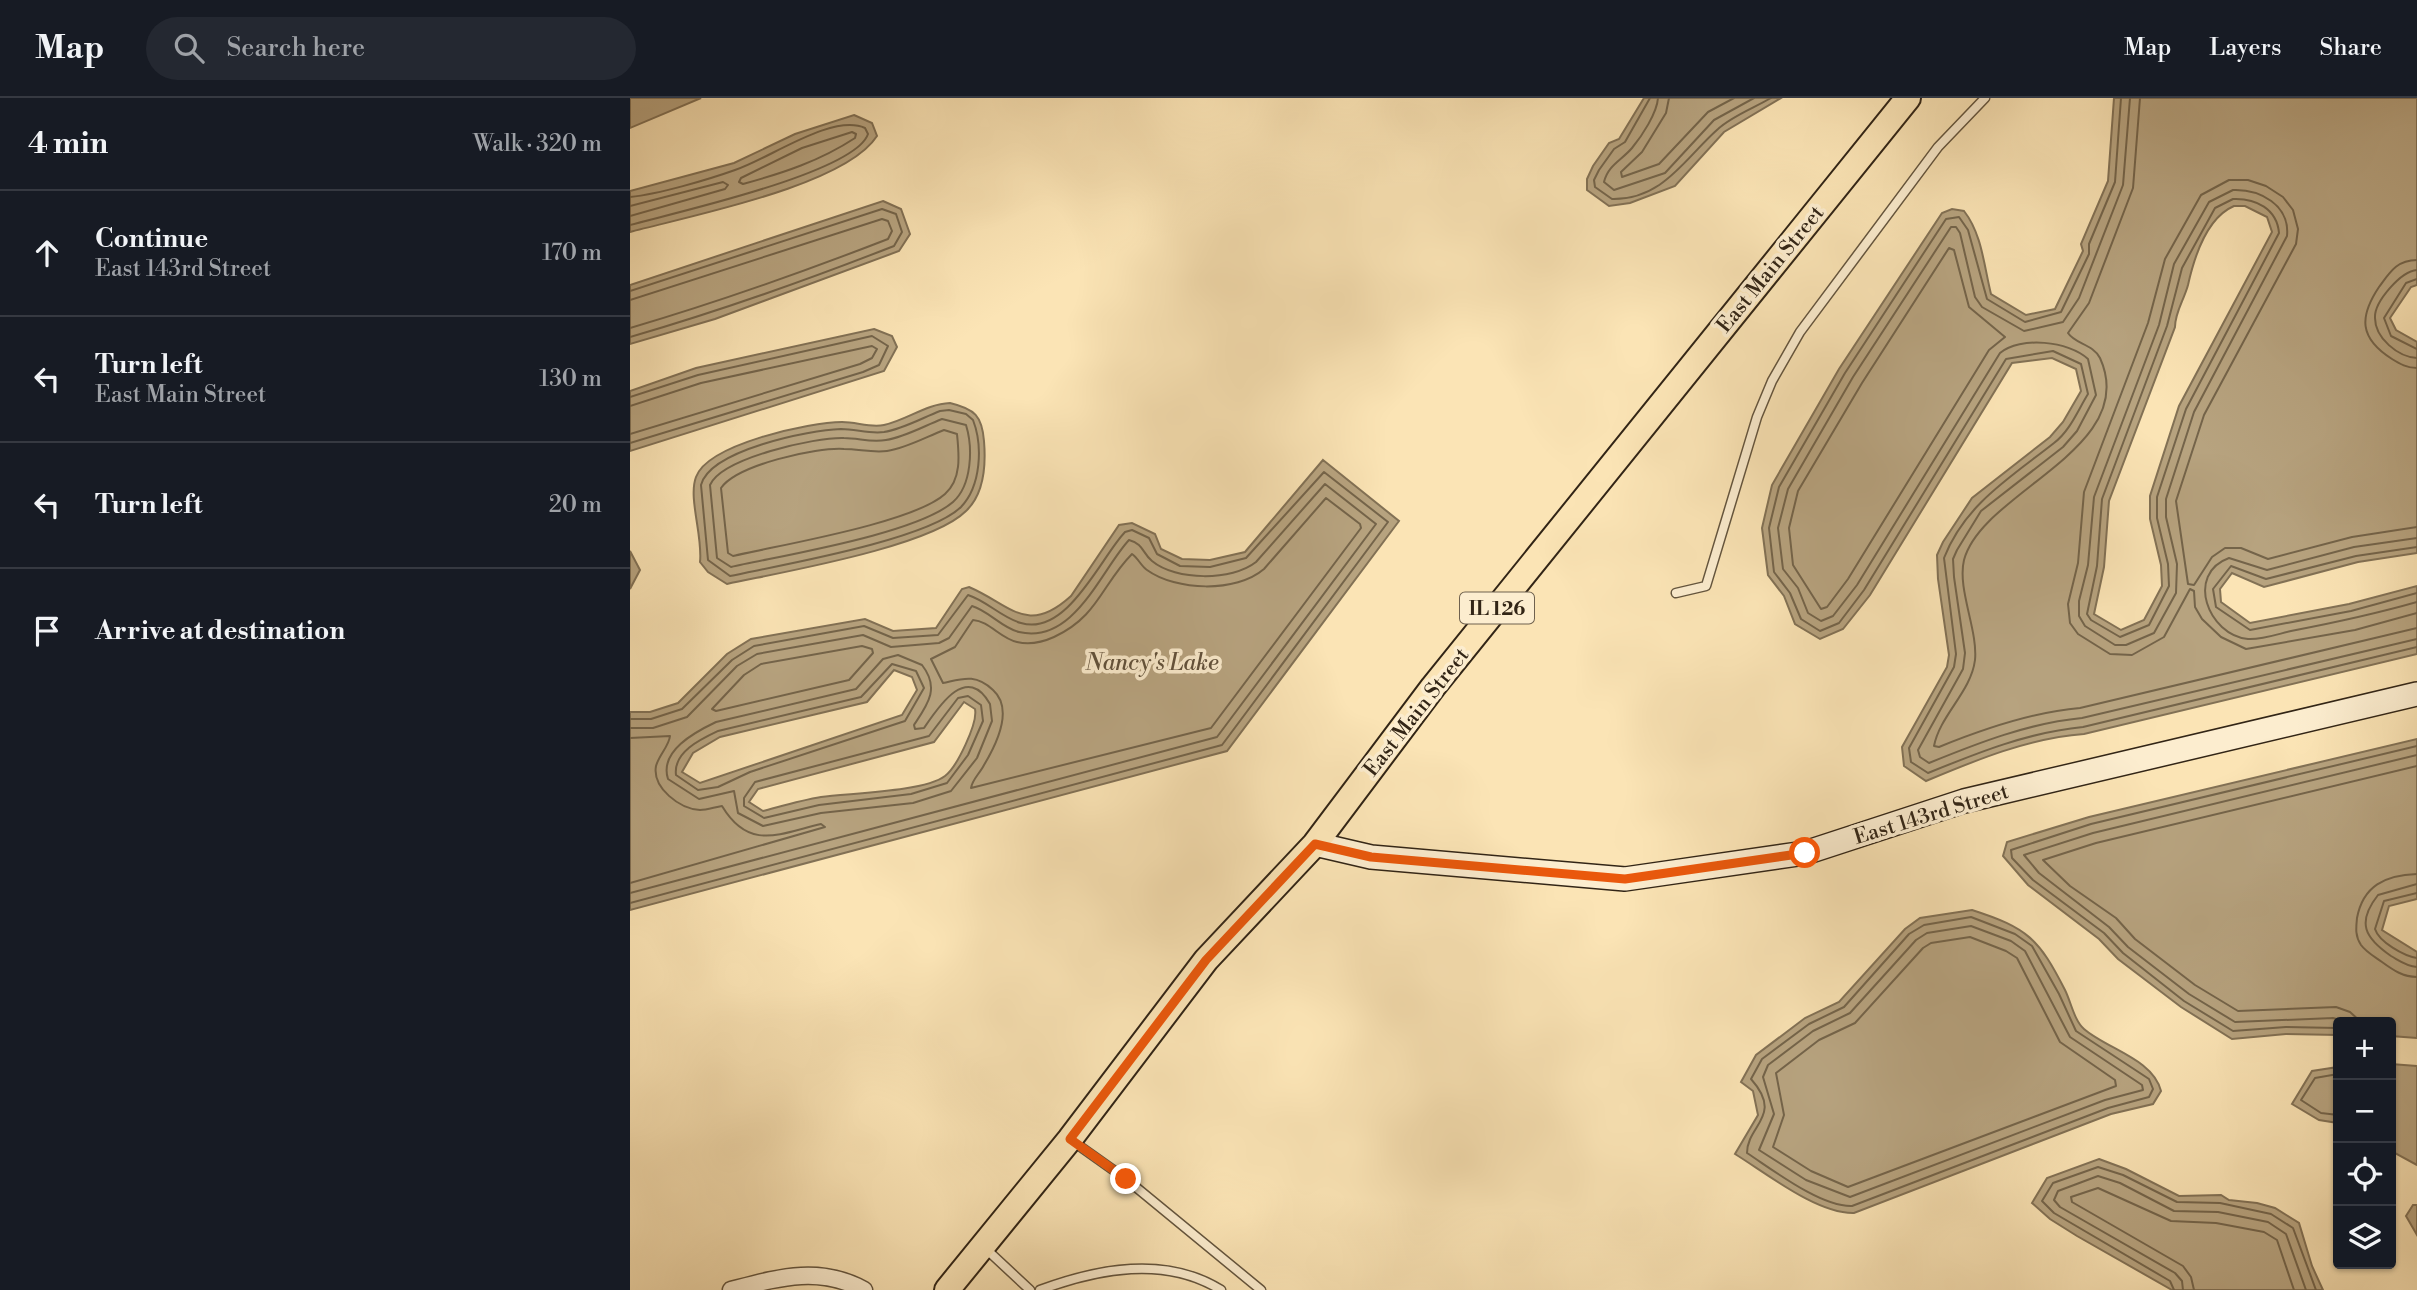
<!DOCTYPE html>
<meta charset="utf-8">
<style>
:root{--surface:#171b24;--page:#242831;--text:#f1f3f6;--muted:#9ea1a6;--line:#363941}
body{margin:0;font-family:"Libre Bodoni",serif;background:var(--page);color:var(--text)}
.controls{position:absolute;right:21px;bottom:21px;display:grid;overflow:hidden;border-radius:7px;box-shadow:0 2px 5px #0004}
.controls button{width:63px;height:63px;display:grid;place-items:center;padding:0;border:0;border-bottom:2px solid var(--line);background:var(--surface);color:var(--text);font:35px sans-serif}
.stop{position:absolute;width:21px;height:21px;margin:-16px;border:5px solid #ea580c;border-radius:50%;background:#fff}
.stop.end{background:#ea580c;border-color:#fff;box-shadow:0 2px 7px #0008}
.list{margin:0;padding:0;list-style:none}
h2{display:flex;justify-content:space-between;align-items:center;height:91px;margin:0;padding:0 28px;font-size:30px}
h2 small{font-size:23px;font-weight:400;color:var(--muted)}
.list li{display:grid;grid-template-columns:46px 1fr auto;gap:21px;align-items:center;box-sizing:border-box;height:126px;padding:0 28px;border-top:2px solid var(--line)}
.list b{display:block;font-size:26px;white-space:nowrap}
.list p{margin:0;font-size:23px;white-space:nowrap;color:var(--muted)}
.list em{font-size:23px;font-style:normal;color:var(--muted)}
.icon{flex:none;width:38px;height:38px;fill:none;stroke:currentColor;stroke-width:2;stroke-linecap:round;stroke-linejoin:round}
.map{position:relative;flex:none;width:1787px;height:1192px;overflow:hidden}
header{display:flex;align-items:center;gap:42px;box-sizing:border-box;height:98px;padding:0 35px;background:var(--surface);border-bottom:2px solid var(--line)}
header strong{font-size:33px}
nav{display:flex;gap:38px;margin-inline-start:auto;font-size:24px}
.search{width:490px;height:63px;background:var(--page);display:flex;align-items:center;gap:18px;box-sizing:border-box;padding:0 24px;border-radius:38px;color:var(--muted);font-size:26px}
main{display:flex}
aside{flex:1;background:var(--surface)}
.map>svg:first-child{display:block}
.water{fill:#b7a37f;stroke:#827155;stroke-width:2;fill-rule:evenodd}
.lines{fill:none;stroke-linecap:round;stroke-linejoin:round}
.shore{stroke:#74644a;stroke-width:2}
.lane-casing{stroke:#64553e;stroke-width:11}
.street-casing{stroke:#64553e;stroke-width:19}
.secondary-casing{stroke:#322516;stroke-width:26}
.primary-casing{stroke:#322516;stroke-width:28}
.lane{stroke:#fcedcf;stroke-width:8}
.street{stroke:#fcedcf;stroke-width:16}
.secondary{stroke:#fcedcf;stroke-width:23}
.primary{stroke:#fbe4b5;stroke-width:24}
.route{stroke:#ea580c;stroke-width:9}
.labels{text-anchor:middle;stroke-width:7;stroke-linejoin:round;paint-order:stroke}
.shield{fill:#fcedcf;stroke:#6f614e;stroke-width:2}
.shield-label{font-size:19px;font-weight:bold;fill:#322516}
.street-label{font-size:21px;fill:#322516;stroke:#fcedcf}
.water-label{font-size:23px;font-style:italic;fill:#61513b;stroke:#fcedcf}
</style>
<header>
<strong>Map</strong>
<div class="search"><svg class="icon" aria-label="search" viewBox="0 0 24 24"><circle cx="10" cy="10" r="6"/><path d="M15 15l6 6"/></svg>Search here</div>
<nav><a>Map</a><a>Layers</a><a>Share</a></nav>
</header>
<main>
<aside>
<h2>4 min<small>Walk · 320 m</small></h2>
<ul class="list">
<li><svg class="icon" aria-label="ahead" viewBox="0 0 24 24"><path d="M12 20V5M6 11l6-6 6 6"/></svg><div><b>Continue</b><p>East 143rd Street</p></div><em>170 m</em></li>
<li><svg class="icon" aria-label="left" viewBox="0 0 24 24"><path d="M17 20v-9H6M10 6l-5 5 5 5"/></svg><div><b>Turn left</b><p>East Main Street</p></div><em>130 m</em></li>
<li><svg class="icon" aria-label="left" viewBox="0 0 24 24"><path d="M17 20v-9H6M10 6l-5 5 5 5"/></svg><div><b>Turn left</b></div><em>20 m</em></li>
<li><svg class="icon" aria-label="arrive" viewBox="0 0 24 24"><path d="M6 21V4h12l-3 4 3 4H6"/></svg><div><b>Arrive at destination</b></div></li>
</ul>
</aside>
<div class="map">
<svg width="1787" height="1192" viewBox="0 0 1787 1192">
<rect width="100%" height="100%" fill="#fbe4b5"/>
<filter id="stains"><feTurbulence type="fractalNoise" baseFrequency=".00286" numOctaves="4"/><feColorMatrix values="0 0 0 0 .2 0 0 0 0 .09 0 0 0 0 .02 0 0 0 .5 -.17"/></filter>
<radialGradient id="worn" r=".72"><stop offset=".6" stop-color="#630" stop-opacity="0"/><stop offset="1" stop-color="#630" stop-opacity=".3"/></radialGradient>
<g class="water">
<polygon points="0,0 71,0 0,30"/>
<polygon points="1014,0 1151,0 1094,34 1045,88 1000,105 979,108 957,92 957,81 963,68 979,45 989,41"/>
<path d="M1484 0H1787V187L1781 189 1760 220 1766 232 1787 244V455L1728 464 1634 489 1602 475 1590 491 1591 504 1620 525 1719 506 1787 488V556L1454 636C1399 640 1346 662 1296 683L1274 668 1272 649 1317 569 1319 557 1308 481 1307 457 1313 444 1342 400 1420 339 1433 324 1451 293 1446 271 1422 260 1382 265 1240 497 1213 531 1190 541 1165 526 1154 498 1138 477 1132 430 1142 387 1209 271 1312 115 1322 111 1334 113C1352 136 1354 168 1361 196L1396 217 1425 211 1453 153 1451 146 1478 83ZM1604 108H1615L1637 119 1642 134 1549 308 1520 398V421L1531 467 1532 488 1514 522 1491 532 1464 516 1474 469 1479 403 1545 229C1545 214 1554 202 1558 187 1564 160 1576 120 1604 108Z"/>
<path d="M224 17 242 25 247 38C215 88 59 118 0 134V93L104 65 165 36Z"/>
<polygon points="253,103 271,111 280,136 269,153 85,221 0,246 0,187"/>
<polygon points="244,231 262,238 267,249 254,273 0,353 0,293 66,270"/>
<path d="M320 305C345 311 352 318 354 343 356 367 354 396 336 413 300 449 152 474 97 486L78 474 70 464C73 438 58 400 66 379 78 346 180 324 212 324 227 324 240 330 254 327 277 322 296 306 320 305Z"/>
<path d="M693 362 769 423 597 653 0 812V614H20L48 605 97 556 121 541 235 521 263 533 306 530 332 491 339 489C381 507 397 538 441 498L489 427 502 425 525 436 531 451 552 461 580 462 615 454ZM264 572 282 579 287 592 272 617 70 685 52 674 63 655 90 639 237 604ZM334 604 345 611C348 625 327 669 315 678 294 694 219 695 191 699 172 702 152 708 133 713L119 704 128 691 304 644Z"/>
<polygon points="0,453 10,472 0,491"/>
<polygon points="1787,641 1787,801 1759,808 1752,832 1787,854 1787,940 1761,938 1761,924 1708,924 1708,937 1656,936 1602,941 1551,909 1488,861 1469,841 1398,787 1373,758 1377,744 1459,719"/>
<path d="M1342 812C1398 830 1409 841 1435 892 1441 904 1444 922 1454 931 1477 951 1523 961 1531 993L1523 1006 1481 1016 1224 1115C1187 1116 1136 1075 1105 1056L1128 1017 1123 993 1111 984 1126 957 1175 920 1209 904 1275 831 1290 820Z"/>
<polygon points="1761,966 1787,968 1787,1067 1761,1053"/>
<polygon points="1708,969 1708,1025 1689,1022 1662,1006 1682,973"/>
<polygon points="1469,1061 1496,1071 1549,1098 1591,1097 1599,1102 1627,1105 1645,1110 1669,1125 1682,1168 1693,1192 1542,1192 1447,1138 1420,1121 1402,1105 1417,1080"/>
<polygon points="1783,1107 1787,1107 1787,1137 1776,1118"/>
</g>
<g class="lines">
<g class="shore">
<path d="M1020 0 995 44 984 51 969 72 964 82 965 89 982 101C1033 102 1055 60 1088 31 1102 18 1124 10 1141 0"/>
<path d="M1028 0C1027 15 1012 38 1002 50 992 62 978 67 974 84L984 92 1035 75 1084 22 1124 0"/>
<polyline points="1039,0 1036,15 1012,54 991,74 992,79 1029,66 1078,14 1104,0"/>
<path d="M1491 0 1485 84 1459 146V156L1431 214 1395 224 1357 201 1338 132 1329 119 1316 121 1215 275 1149 389 1139 430 1144 474 1160 495 1171 521 1190 533 1209 525 1234 492 1376 261 1423 253 1451 266 1458 296C1448 312 1440 333 1424 345 1381 379 1335 406 1314 460L1326 556 1324 569 1279 650 1281 664 1298 675C1347 655 1399 634 1453 629L1787 549"/>
<path d="M1500 0 1493 87 1449 200 1433 224 1394 233 1352 209 1345 199 1330 135 1326 129H1321L1223 279 1158 391 1148 430 1153 471 1168 490 1178 515 1191 523 1203 518 1227 487 1370 255C1390 238 1439 243 1458 261L1466 297 1447 333 1433 349 1351 413 1327 452 1323 461 1324 479 1335 555 1333 571 1288 652 1290 659 1299 665C1348 645 1399 625 1452 620L1787 541"/>
<path d="M1510 0 1503 90 1459 205 1438 235C1445 246 1463 246 1470 260 1511 351 1352 393 1334 462 1327 491 1348 532 1345 562 1341 594 1310 617 1304 648L1309 649C1353 631 1402 614 1450 610L1787 530"/>
<path d="M222 34 226 36 225 40C190 63 153 75 113 86L109 84 111 80 172 50Z"/>
<path d="M1603 92C1630 91 1660 107 1657 138L1564 314 1536 401V419L1547 466 1546 495 1524 535 1496 547H1485L1455 528 1449 518V503L1458 467 1464 399 1529 227 1544 166 1579 104Z"/>
<path d="M0 99C29 96 77 82 105 72 139 61 202 15 235 30L238 36C225 75 43 115 0 127"/>
<path d="M1603 101C1626 100 1647 111 1649 135L1556 311 1527 399V420L1538 466 1539 488 1519 527 1490 539 1461 522 1457 516 1467 468 1472 401 1537 228 1552 170 1585 110Z"/>
<polyline points="0,108 93,84 98,87 95,91 0,118"/>
<polygon points="1319,150 1324,152 1339,209 1375,239 1359,252 1218,481 1197,509 1191,511 1163,467 1159,430 1168,393 1232,285"/>
<path d="M1787 162C1767 162 1760 174 1749 189 1729 219 1729 240 1762 261 1770 266 1777 270 1787 270"/>
<path d="M1787 172C1771 173 1744 204 1745 220 1745 240 1768 259 1787 260"/>
<polyline points="1787,181 1776,185 1754,220 1761,238 1787,251"/>
<path d="M0 193 252 111 266 116 272 134 264 148C177 182 90 213 0 239"/>
<path d="M0 202 252 121 258 123 262 133 258 141C173 174 88 204 0 230"/>
<polyline points="0,299 68,277 242,238 258,248 249,267 233,274 0,345"/>
<polyline points="0,308 71,285 242,248 247,251 242,260 230,266 0,336"/>
<path d="M319 312 336 316 343 322C353 348 351 388 331 409 297 442 151 467 100 478L78 462 71 387C80 352 179 332 211 331 226 331 239 336 254 334 273 331 292 320 310 313Z"/>
<path d="M312 321 336 327C343 350 342 387 323 404 286 436 154 457 101 469L87 460 80 387C92 360 185 339 214 340 229 340 241 345 256 342 275 339 294 328 312 321Z"/>
<path d="M314 332 327 336C329 356 332 381 315 396 283 425 150 447 103 458L98 455 91 390C107 367 186 349 214 351 229 351 242 355 257 353 277 350 296 339 314 332Z"/>
<path d="M696 400 730 426 731 430 581 630 341 690C342 682 350 675 354 667 366 647 384 611 363 592 345 575 332 581 313 585L301 561 325 549 343 522C359 523 371 541 387 544 400 547 413 544 424 539 468 519 472 486 502 456 508 460 511 468 517 472 546 493 606 495 634 471Z"/>
<polyline points="1787,429 1722,439 1638,461 1611,450 1595,450 1582,459 1564,487 1558,486 1546,403 1574,317 1666,146 1668,131 1663,112 1653,99 1636,88 1618,82 1599,82 1571,97 1535,161 1518,225 1454,394 1448,465 1438,506 1440,525 1448,536 1480,556 1502,557 1534,539 1560,491 1564,493 1565,509 1572,521 1591,539 1616,551 1725,532 1787,515"/>
<path d="M1787 440 1724 449 1637 472 1599 460C1555 476 1578 537 1618 541 1631 542 1648 536 1661 533 1703 525 1745 516 1787 504"/>
<polyline points="1787,449 1726,458 1636,481 1601,468 1583,491 1586,509 1620,532 1721,513 1787,495"/>
<polygon points="232,548 242,551 243,555 219,582 86,613 82,611 114,577 131,566"/>
<path d="M268 557 292 567C310 590 298 606 284 627L285 631 294 630C309 608 337 565 360 606L362 623 347 660 321 693 283 705 191 715 133 728 108 715 104 693 69 701 38 681C29 653 65 634 86 624L226 591 253 561Z"/>
<path d="M262 566 286 573 294 590 275 623 120 674 88 689 68 692 46 677C43 654 71 641 88 633L231 599Z"/>
<polygon points="338,598 351,607 353,623 338,657 317,685 281,696 189,707 134,720 114,708 114,700 125,684 299,638 328,600"/>
<path d="M0 621H21L52 611 102 562 124 548 234 528 263 540 308 537 338 497C357 503 372 520 391 525 437 539 471 459 495 434L502 432 519 440 527 456 550 468 580 469 616 460 694 374 758 424 592 647 0 805"/>
<path d="M0 630H23L57 619 107 568 127 556 233 537 261 549 309 545 319 540 342 508C359 513 372 530 389 534 444 547 471 472 499 442 514 446 512 455 522 463 546 483 602 483 626 464L695 386 746 426 587 639 0 795"/>
<path d="M0 640 40 638C39 648 29 657 26 668 22 690 50 711 70 712 77 712 85 709 92 708 119 753 149 736 191 726L195 729 0 785"/>
<path d="M1787 776C1755 777 1733 788 1727 820 1726 830 1725 838 1731 847 1736 854 1745 859 1752 864 1763 872 1773 879 1787 879"/>
<path d="M1787 786 1748 797C1726 825 1735 840 1761 858 1770 863 1776 868 1787 869"/>
<path d="M1787 795 1754 803 1745 831C1749 844 1774 858 1787 860"/>
<path d="M1341 819 1385 836 1402 848 1429 896 1446 933 1519 981 1523 991 1519 999 1478 1010 1222 1108C1191 1109 1143 1072 1117 1055 1117 1027 1154 1018 1121 981L1132 961 1179 926 1214 909 1279 836 1294 827Z"/>
<polygon points="1341,828 1381,843 1395,853 1440,939 1512,987 1513,992 1475,1002 1220,1099 1176,1082 1129,1052 1144,1016 1133,979 1138,967 1183,933 1220,915 1286,842 1297,835"/>
<polygon points="1340,839 1376,853 1387,860 1430,944 1485,982 1486,988 1218,1089 1181,1073 1143,1049 1154,1017 1146,975 1189,942 1225,925 1293,850 1301,845"/>
<polyline points="1717,924 1703,920 1605,924 1559,896 1498,849 1479,829 1409,775 1394,757 1463,735 1787,657"/>
<polyline points="1731,924 1720,914 1706,909 1608,913 1565,887 1505,841 1486,820 1440,788 1413,762 1466,745 1787,668"/>
<polyline points="1708,930 1656,929 1603,933 1554,903 1493,855 1474,835 1403,782 1382,760 1381,752 1461,726 1787,648"/>
<polyline points="1708,976 1685,980 1671,1002 1691,1015 1708,1017"/>
<polyline points="1544,1192 1540,1183 1424,1115 1412,1103 1423,1085 1468,1069 1493,1077 1547,1104 1590,1105 1641,1116 1663,1130 1686,1192"/>
<polyline points="1553,1192 1552,1183 1545,1175 1430,1109 1424,1102 1428,1093 1468,1078 1490,1085 1544,1113 1588,1114 1638,1124 1656,1136 1676,1192"/>
<polyline points="1564,1192 1561,1179 1553,1168 1442,1104 1441,1099 1468,1090 1541,1123 1586,1125 1634,1134 1647,1142 1664,1192"/>
</g>
<g class="lane-casing">
<g id="lane">
<polyline points="1046,495 1076,488 1127,319 1142,283 1170,234 1308,49 1355,0"/>
<polyline points="441,1042 496,1081 631,1192"/>
<polyline points="355,1150 400,1192"/>
<path d="M410 1192C467 1171 535 1157 591 1192"/>
</g>
</g>
<g class="street-casing">
<path id="street" d="M101 1192C147 1180 189 1167 234 1192"/>
</g>
<g class="secondary-casing">
<polyline id="secondary" points="685,746 741,759 995,781 1175,755 1334,703 1787,596"/>
</g>
<g class="primary-casing">
<polyline id="primary" points="317,1192 440,1041 576,862 685,746 803,589 1278,0"/>
</g>
<use href="#lane" class="lane"/>
<use href="#street" class="street"/>
<use href="#secondary" class="secondary"/>
<use href="#primary" class="primary"/>
</g>
<g class="lines">
<polyline class="route" points="496,1081 440,1041 576,862 685,746 741,759 995,781 1175,755"/>
</g>
<g class="labels">
<rect class="shield" x="830" y="494.5" width="74" height="31" rx="5"/>
<g class="shield-label">
<text x="867" y="517">IL 126</text>
</g>
<g class="street-label">
<text transform="translate(1140 171) rotate(-51)" y="7">East Main Street</text>
<text transform="translate(786 614) rotate(-52)" y="7">East Main Street</text>
<text transform="translate(1301 716) rotate(-17)" y="7">East 143rd Street</text>
</g>
<g class="water-label">
<text x="522" y="572">Nancy's Lake</text>
</g>
</g>
<rect width="100%" height="100%" filter="url(#stains)"/>
<rect width="100%" height="100%" fill="url(#worn)"/>
</svg>
<div class="controls">
<button>+</button>
<button>−</button>
<button><svg class="icon" aria-label="locate" viewBox="0 0 24 24"><circle cx="12" cy="12" r="6"/><path d="M12 2v4M12 18v4M2 12h4M18 12h4"/></svg></button>
<button><svg class="icon" aria-label="layers" viewBox="0 0 24 24"><path d="M12 4l9 5-9 5-9-5zM3 14l9 5 9-5"/></svg></button>
</div>
<div class="stop" style="left:1175px;top:755px"></div>
<div class="stop end" style="left:496px;top:1081px"></div>
</div>
</main>
